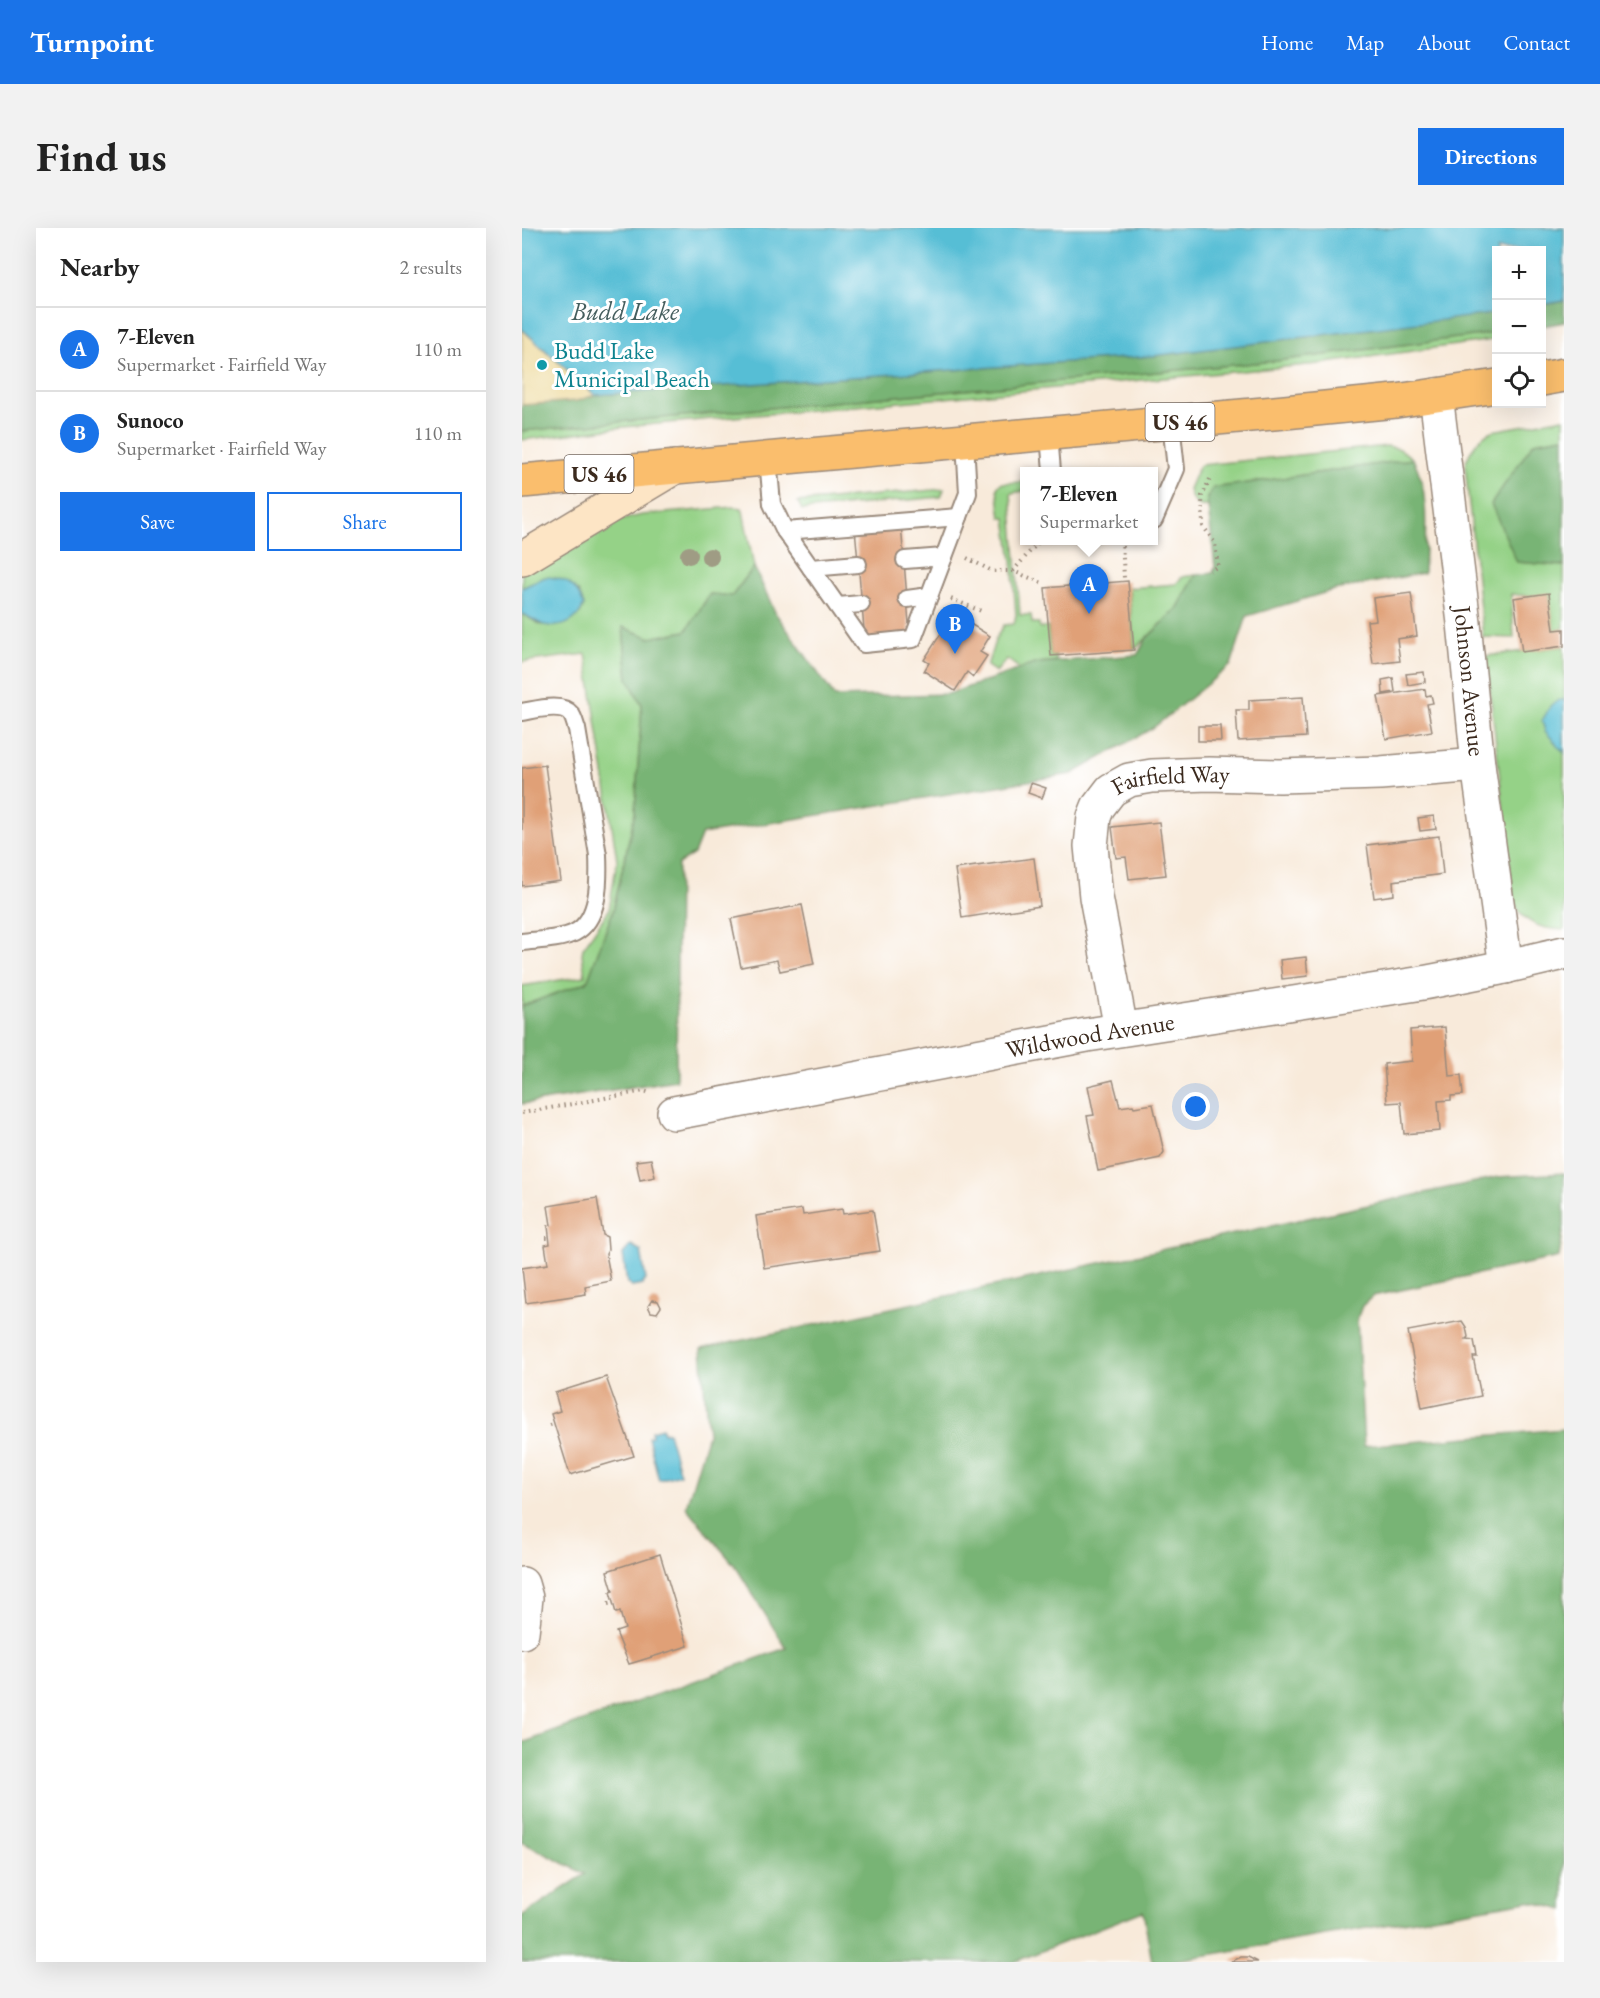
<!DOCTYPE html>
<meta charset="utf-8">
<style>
:root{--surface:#fff;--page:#f2f2f2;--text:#222;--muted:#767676;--line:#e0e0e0;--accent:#1a73e8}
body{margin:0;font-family:"EB Garamond",serif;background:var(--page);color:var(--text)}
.controls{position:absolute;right:18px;top:18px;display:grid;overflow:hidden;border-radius:0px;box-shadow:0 6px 24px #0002}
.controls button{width:54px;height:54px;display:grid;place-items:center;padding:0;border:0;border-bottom:2px solid var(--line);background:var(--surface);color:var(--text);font:30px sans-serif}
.you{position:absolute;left:674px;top:879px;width:21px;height:21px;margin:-15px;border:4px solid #fff;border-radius:50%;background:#1a73e8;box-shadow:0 0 0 9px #1a73e833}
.badge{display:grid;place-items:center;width:39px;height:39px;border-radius:50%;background:var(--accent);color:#fff;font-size:20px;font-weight:700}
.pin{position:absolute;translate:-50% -50px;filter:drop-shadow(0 2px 3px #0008)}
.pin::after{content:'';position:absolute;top:32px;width:21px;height:18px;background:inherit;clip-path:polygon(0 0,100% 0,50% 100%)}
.popup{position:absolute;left:498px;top:239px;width:138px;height:78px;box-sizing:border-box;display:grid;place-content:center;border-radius:0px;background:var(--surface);filter:drop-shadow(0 2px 4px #0005);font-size:20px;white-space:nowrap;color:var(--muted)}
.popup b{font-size:22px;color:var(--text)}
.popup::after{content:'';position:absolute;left:50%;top:100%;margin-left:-12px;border:12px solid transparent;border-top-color:var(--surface)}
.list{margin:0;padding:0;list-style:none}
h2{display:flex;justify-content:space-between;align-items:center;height:78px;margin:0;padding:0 24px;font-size:26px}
h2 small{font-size:20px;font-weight:400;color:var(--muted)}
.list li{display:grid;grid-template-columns:39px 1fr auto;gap:18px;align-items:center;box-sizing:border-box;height:84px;padding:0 24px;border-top:2px solid var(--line)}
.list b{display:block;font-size:22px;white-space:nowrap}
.list p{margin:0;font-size:20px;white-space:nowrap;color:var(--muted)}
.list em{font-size:20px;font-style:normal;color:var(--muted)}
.actions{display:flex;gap:12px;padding:18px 24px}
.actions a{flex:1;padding:14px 0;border:2px solid var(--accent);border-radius:0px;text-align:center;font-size:21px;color:var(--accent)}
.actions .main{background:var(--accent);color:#fff}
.icon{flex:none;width:33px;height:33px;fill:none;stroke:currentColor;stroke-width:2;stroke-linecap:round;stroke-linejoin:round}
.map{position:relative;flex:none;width:1042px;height:1734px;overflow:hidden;border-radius:0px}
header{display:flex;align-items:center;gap:36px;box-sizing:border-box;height:84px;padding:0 30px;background:var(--accent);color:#fff}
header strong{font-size:28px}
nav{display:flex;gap:33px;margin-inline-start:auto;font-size:21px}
.intro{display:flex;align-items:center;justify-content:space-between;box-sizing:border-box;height:144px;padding:0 36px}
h1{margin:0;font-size:42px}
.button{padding:15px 27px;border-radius:0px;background:var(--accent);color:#fff;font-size:21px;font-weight:700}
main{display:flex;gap:36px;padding:0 36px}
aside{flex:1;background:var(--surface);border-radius:0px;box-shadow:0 6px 24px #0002}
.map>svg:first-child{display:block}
.green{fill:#95d287;stroke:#687e52;stroke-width:1.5}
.forest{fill:#78b474;stroke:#5a6f49;stroke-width:1.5}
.sand{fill:#eeda9e;stroke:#94825e;stroke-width:1.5}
.water{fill:#57bed5;stroke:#49747a;stroke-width:1.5}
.building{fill:#e0a077}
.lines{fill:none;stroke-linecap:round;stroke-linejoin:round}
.lane-casing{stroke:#9a8a7c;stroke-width:20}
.street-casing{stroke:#9a8a7c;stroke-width:36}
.secondary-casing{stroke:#9a8a7c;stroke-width:36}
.primary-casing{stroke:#9a8a7c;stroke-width:36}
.path{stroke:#9a8a7c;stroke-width:4;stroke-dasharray:1.5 4.5;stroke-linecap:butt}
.lane{stroke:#fff;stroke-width:16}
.street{stroke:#fff;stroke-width:33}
.secondary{stroke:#fde5c5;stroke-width:33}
.primary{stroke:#fabe6d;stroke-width:33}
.tree{fill:#9f9c84}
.culture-dot{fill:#0f9aa8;stroke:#fff;stroke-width:2}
.labels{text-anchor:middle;stroke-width:6;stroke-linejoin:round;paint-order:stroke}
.shield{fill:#fff;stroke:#766a62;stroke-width:1.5}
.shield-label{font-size:22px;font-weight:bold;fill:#3b2a1e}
.culture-label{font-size:24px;fill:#0d838f;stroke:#fff;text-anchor:start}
.street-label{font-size:24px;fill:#3b2a1e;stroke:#fff}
.water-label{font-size:26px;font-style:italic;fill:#455e5e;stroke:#fff}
</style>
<header>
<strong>Turnpoint</strong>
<nav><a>Home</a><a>Map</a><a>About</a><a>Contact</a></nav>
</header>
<div class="intro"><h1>Find us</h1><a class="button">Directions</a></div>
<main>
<aside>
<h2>Nearby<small>2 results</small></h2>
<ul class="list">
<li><span class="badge">A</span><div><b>7-Eleven</b><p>Supermarket · Fairfield Way</p></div><em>110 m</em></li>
<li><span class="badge">B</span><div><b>Sunoco</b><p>Supermarket · Fairfield Way</p></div><em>110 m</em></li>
</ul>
<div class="actions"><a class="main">Save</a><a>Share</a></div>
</aside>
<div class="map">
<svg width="1042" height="1734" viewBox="0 0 1042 1734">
<rect width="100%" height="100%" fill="#fff"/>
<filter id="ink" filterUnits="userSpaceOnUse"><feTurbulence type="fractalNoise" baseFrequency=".0167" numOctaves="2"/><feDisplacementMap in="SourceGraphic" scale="12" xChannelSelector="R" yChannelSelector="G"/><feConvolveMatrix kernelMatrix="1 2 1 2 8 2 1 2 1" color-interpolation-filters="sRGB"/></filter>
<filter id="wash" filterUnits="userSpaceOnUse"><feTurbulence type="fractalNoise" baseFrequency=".008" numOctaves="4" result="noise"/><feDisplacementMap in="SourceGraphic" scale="24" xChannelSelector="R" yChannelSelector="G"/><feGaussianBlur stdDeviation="1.35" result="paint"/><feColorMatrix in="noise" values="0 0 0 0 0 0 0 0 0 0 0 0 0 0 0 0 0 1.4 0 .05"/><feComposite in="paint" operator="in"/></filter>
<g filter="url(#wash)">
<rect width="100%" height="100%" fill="#f8eada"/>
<g class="green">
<polygon points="974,105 974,112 970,112 797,136 101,199 0,212 0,203 754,133"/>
<path d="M1042 190V209L1012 214 995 334 1042 338V401L1032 402 1027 366 1007 368 989 366 992 410 961 409 943 237C948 222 956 209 970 203Z"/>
<path d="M865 218 878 221 891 231 691 260 685 270V278C674 280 669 272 667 261L676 240 679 237Z"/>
<polygon points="502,254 502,263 489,265 498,387 509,387 510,395 517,395 518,400 526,399 529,428 534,428 534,433 515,435 498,441 485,431 474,444 465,438 474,410 482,397 492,396 494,387 490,333 484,290 479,290 475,260 479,255"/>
<polygon points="422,261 419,269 280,282 276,274"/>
<polygon points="212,279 220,280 221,283 232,339 210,368 188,366 164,403 128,410 101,400 106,450 120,477 113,585 91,683 65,754 0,778 0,758 63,748 60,726 61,720 87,682 95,632 64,426 0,434 0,386 19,397 58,386 62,377 56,363 6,357 0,360 0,341 95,293 120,287"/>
<polygon points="674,347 655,381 612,422 607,360 654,356 660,349"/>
<path d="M1042 418V702C1019 701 1002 696 992 674L964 428Z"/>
</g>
<g class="forest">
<polygon points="1042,73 1042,94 1020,98 1020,77"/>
<polygon points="974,85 974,105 754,133 0,203 0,177 54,173 73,167 631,128"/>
<polygon points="1042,209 1042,338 995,334 969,276 1012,214"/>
<path d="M891 231C909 263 903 310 902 345L812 362 725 388 709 437 631 500 550 546 180 606 172 626 156 636 154 852 0 876V778L65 754 91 683 113 585 120 477 106 450 101 399 128 410 164 403 188 366 210 368 232 339 254 386 313 469 426 466 515 435 615 427 625 410 655 381 674 347 691 345 693 339 685 270 691 260Z"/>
<polygon points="1042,945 1042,998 1037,1029 851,1068 840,1078 835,1091 842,1218 1042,1201 1042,1682 1006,1673 644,1734 630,1734 621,1683 492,1734 0,1734 0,1688 63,1646 0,1614 0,1515 264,1420 214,1339 164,1279 186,1206 179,1121 976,949"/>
</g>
<polygon class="sand" points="0,101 6,107 73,167 54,173 0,177"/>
<g class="water">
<polygon points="0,0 1042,0 1042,73 1020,77 1020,22 975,22 974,85 970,86 631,128 73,167 0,101"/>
<path d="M23 349C44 349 55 358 62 377 55 394 40 401 22 397 15 395 7 388 0 386V360Z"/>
<polygon points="1038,472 1042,472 1042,525 1023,503 1020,493 1029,477"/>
<polygon points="109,1017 119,1023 124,1052 121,1054 120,1057 110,1059 105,1055 101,1026"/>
<polygon points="140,1200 141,1205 146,1204 158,1246 137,1252 126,1209 130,1208 129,1203"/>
</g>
<g id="blocks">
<g class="building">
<polygon points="379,296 388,408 343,412 333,300"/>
<polygon points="606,353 612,422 529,428 523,360"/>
<polygon points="889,365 895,408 875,411 878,433 851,436 845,393 854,392 851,370"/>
<polygon points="1027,365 1032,402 1042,401 1042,418 1000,424 992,370"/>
<polygon points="437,389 468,408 458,424 465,428 451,449 445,444 433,463 402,443 407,435 402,432 427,393 432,397"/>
<polygon points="902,444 903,454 886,457 884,446"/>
<polygon points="871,450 873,464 861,466 860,452"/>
<polygon points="903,461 904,468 909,467 911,475 905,476 910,503 864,511 856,468"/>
<polygon points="781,469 784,509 716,513 714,482 727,482 727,472"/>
<polygon points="676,498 698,498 699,513 676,513"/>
<polygon points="23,537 39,653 0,658 0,540"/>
<polygon points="509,555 524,560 520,570 506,565"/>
<polygon points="912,588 914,601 898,603 896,590"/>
<polygon points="637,594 644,647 607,651 604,629 594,630 590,599"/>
<polygon points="917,608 921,646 871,653 872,667 852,670 845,617"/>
<polygon points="512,630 518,678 440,690 433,641"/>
<polygon points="280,677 292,736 258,743 255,732 219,739 209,691"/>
<polygon points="784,729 786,748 760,751 758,732"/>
<polygon points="923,799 927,848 939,847 941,867 929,868 929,872 916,873 918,903 882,906 879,874 865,875 862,836 890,833 888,802"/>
<polygon points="591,852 598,879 611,877 612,879 631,876 642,924 638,930 576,943 565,888 572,887 566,858"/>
<polygon points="129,931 133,949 118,952 114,933"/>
<polygon points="75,970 81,1007 85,1009 86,1022 84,1026 89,1053 63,1058 64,1066 4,1075 0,1040 26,1036 23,1017 28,1016 26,998 29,997 26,978"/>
<polygon points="280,981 281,987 320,981 321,986 351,982 358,1023 242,1040 234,988"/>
<polygon points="130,1072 136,1073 139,1079 135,1085 129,1084 126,1078"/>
<polygon points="940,1093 944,1099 946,1109 944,1111 952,1112 955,1129 951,1129 959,1168 900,1180 886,1103"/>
<polygon points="84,1149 112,1228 48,1247 29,1186 38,1183 33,1165"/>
<polygon points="138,1326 166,1418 107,1436 94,1404 103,1401 98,1384 94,1385 88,1364 91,1363 85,1343"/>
<polygon points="719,1729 726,1729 736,1734 708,1734"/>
</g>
</g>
</g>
<g filter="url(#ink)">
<use href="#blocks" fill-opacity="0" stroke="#9a8a7c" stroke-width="1.5"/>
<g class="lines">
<g class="lane-casing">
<g id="lane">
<polyline points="527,207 530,243"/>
<polyline points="246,231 250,276 263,303 342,416 391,411 446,265 443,214"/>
<polyline points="632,292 654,241 649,195"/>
<polyline points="263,303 437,289"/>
<polyline points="383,332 422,329"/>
<polyline points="289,340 336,336"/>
<polyline points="385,371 407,368"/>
<polyline points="316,378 339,376"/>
<path d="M0 484C13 482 40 474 49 486 52 490 53 496 55 501L76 627C77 652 78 692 52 705 37 712 16 712 0 714"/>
</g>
</g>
<g class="street-casing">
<g id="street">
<path id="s1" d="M914 167 942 395 956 537 984 739"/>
<path id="s2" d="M599 801 574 669 569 618 572 589 576 579 589 562 607 552 630 548 687 546 758 548 858 545 956 537"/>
<path id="s3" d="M152 885 565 807 901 755 978 740 1042 725"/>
<polyline points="0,1356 4,1370 0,1404"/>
</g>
</g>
<g class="secondary-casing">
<polyline id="secondary" points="0,331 153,239"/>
</g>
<g class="primary-casing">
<g id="primary">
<polyline points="1020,151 1042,147"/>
<polyline points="0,253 763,184 874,173 975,158"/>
</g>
</g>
<g class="path">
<polyline points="688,251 680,268 681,298 693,315 696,338 688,343"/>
<polyline points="600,312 602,350"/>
<polyline points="445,330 470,343 491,343 523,356"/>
<polyline points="491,343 518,312"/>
<polyline points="429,371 462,384"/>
<polyline points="0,885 122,863 129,865"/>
<polyline points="24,1010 28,1010"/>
<polyline points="28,1197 32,1196"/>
<polyline points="86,1376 91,1375"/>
</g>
<use href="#lane" class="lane"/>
<use href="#street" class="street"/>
<use href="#secondary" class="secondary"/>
<use href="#primary" class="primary"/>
</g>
<g class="tree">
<circle cx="167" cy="327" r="9"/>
<circle cx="188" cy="329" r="9"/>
</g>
</g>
<circle class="culture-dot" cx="20" cy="137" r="6"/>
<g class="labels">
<g class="shield">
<rect x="623.5" y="175" width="69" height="38" rx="4.5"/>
<rect x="42.5" y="227" width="69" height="38" rx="4.5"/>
</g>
<g class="shield-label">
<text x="658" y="202">US 46</text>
<text x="77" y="254">US 46</text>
</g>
<g class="culture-label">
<text x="32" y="131">Budd Lake<tspan x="32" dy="28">Municipal Beach</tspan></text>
</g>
<g class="street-label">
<text dy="8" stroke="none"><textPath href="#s1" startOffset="288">Johnson Avenue</textPath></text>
<text dy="8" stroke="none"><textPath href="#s2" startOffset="309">Fairfield Way</textPath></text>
<text dy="8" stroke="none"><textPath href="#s3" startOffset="423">Wildwood Avenue</textPath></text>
</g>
<g class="water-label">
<text x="103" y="92">Budd Lake</text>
</g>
</g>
</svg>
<div class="controls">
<button>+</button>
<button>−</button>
<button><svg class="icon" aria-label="locate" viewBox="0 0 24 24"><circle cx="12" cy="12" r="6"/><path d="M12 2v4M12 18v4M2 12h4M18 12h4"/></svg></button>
</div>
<div class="you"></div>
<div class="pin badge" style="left:567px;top:386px">A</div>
<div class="popup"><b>7-Eleven</b>Supermarket</div>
<div class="pin badge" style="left:433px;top:426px">B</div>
</div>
</main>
